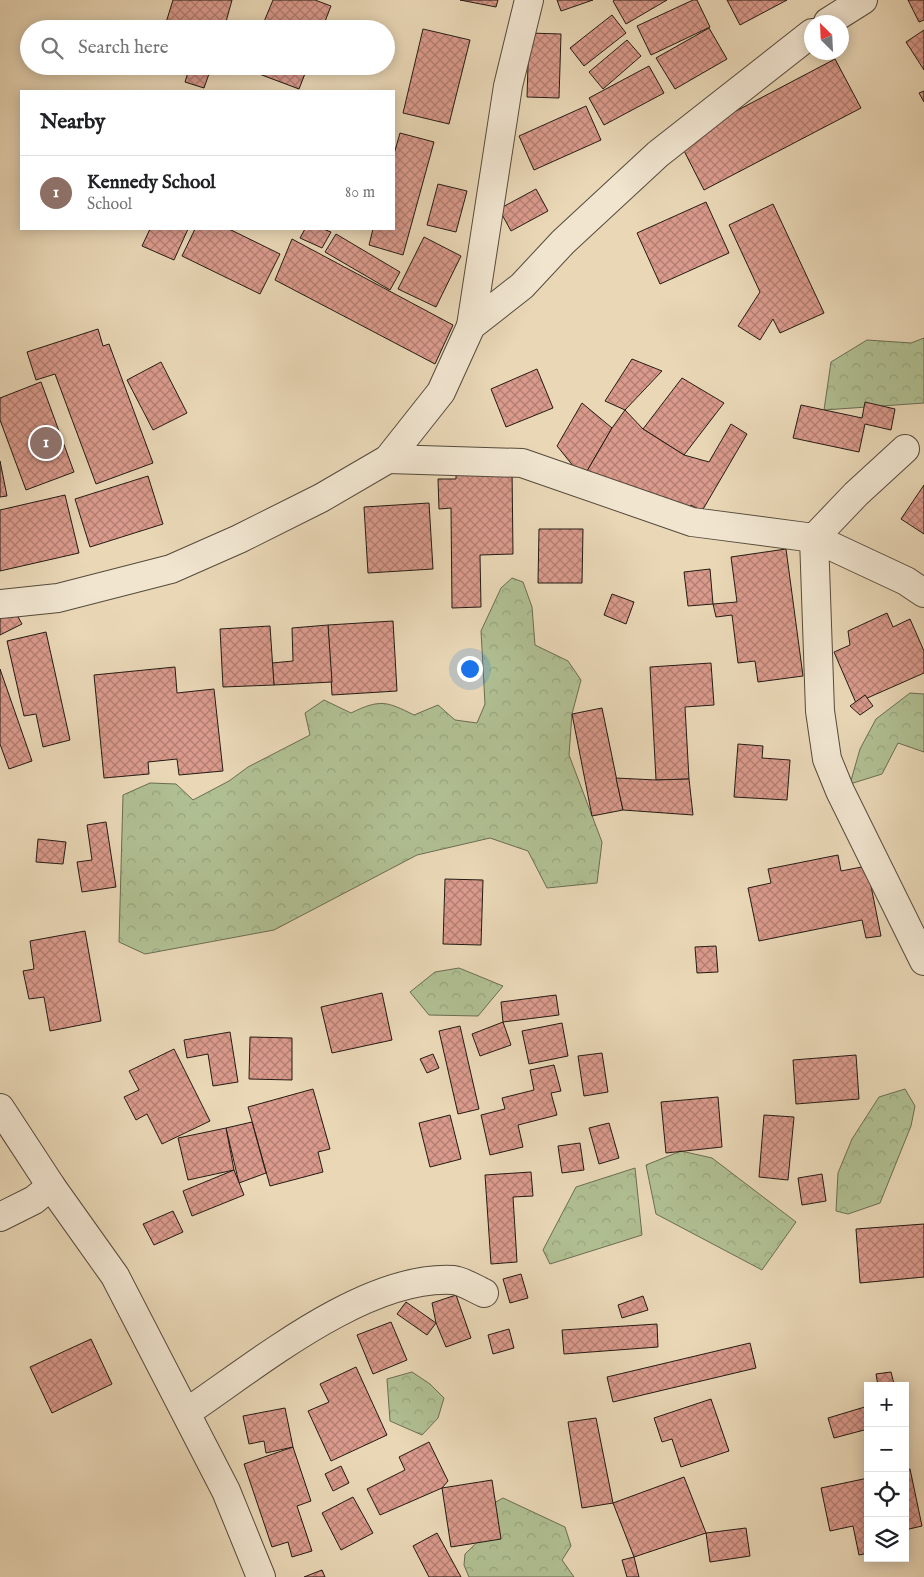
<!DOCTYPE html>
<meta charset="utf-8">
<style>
:root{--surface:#fff;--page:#f2f2f2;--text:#202124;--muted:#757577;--line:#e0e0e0;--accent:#ea580c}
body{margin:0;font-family:"IM FELL English",serif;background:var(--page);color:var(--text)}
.controls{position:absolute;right:15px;bottom:15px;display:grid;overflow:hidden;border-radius:0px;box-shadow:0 2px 12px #0003}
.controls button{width:45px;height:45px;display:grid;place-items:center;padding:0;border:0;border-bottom:1px solid var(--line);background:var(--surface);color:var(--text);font:25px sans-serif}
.compass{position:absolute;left:804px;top:15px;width:45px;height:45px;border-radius:50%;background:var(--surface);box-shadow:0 2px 12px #0003;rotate:336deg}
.you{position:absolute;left:469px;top:668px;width:18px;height:18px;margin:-12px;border:4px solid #fff;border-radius:50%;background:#1a73e8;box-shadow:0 0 0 8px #1a73e833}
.badge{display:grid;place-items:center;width:32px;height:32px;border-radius:50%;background:var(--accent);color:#fff;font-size:16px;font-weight:700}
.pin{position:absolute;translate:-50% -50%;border:2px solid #fff;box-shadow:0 1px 5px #0006}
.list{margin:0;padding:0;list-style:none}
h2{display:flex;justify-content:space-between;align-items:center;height:65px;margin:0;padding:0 20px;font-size:21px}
h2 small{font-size:16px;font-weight:400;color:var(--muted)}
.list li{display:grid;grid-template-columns:32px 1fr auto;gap:15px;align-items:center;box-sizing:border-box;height:75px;padding:0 20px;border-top:1px solid var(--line)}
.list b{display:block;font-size:19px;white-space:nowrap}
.list p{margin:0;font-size:16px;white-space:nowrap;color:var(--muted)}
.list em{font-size:16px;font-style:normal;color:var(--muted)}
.icon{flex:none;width:28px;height:28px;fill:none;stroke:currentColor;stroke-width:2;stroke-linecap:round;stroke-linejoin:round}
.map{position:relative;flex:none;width:924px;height:1577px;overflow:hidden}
.search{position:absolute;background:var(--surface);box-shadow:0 2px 12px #0003;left:20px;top:20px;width:375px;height:55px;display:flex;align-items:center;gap:12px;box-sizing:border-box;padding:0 18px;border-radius:28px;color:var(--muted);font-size:19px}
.panel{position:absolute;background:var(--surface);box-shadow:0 2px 12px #0003;left:20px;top:90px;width:375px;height:140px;border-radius:0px}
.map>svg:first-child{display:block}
.forest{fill:url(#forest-crowns);stroke:#6a6d52}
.building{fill:url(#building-cross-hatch);stroke:#241b13}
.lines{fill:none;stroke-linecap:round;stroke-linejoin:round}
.minor-casing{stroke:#554a3c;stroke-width:30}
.minor{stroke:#f1e5d0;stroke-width:28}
</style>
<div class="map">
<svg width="924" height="1577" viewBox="0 0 924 1577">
<defs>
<pattern id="forest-crowns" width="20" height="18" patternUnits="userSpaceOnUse" patternTransform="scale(1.25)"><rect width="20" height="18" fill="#b0bf92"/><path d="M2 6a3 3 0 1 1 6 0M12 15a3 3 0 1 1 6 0" fill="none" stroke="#97a47d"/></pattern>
<pattern id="building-cross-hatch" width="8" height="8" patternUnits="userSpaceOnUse" patternTransform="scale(1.25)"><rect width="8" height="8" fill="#da9a8c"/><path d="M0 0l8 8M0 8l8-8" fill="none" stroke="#b17d71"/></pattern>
</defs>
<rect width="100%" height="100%" fill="#e9d7b6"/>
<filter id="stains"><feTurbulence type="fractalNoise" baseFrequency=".004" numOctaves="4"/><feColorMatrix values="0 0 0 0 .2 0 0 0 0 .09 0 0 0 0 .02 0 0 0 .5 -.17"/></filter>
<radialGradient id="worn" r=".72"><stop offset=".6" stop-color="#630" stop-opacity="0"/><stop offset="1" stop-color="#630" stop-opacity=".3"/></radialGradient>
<g class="forest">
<polygon points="924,338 924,403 824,410 831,362 867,340 911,343"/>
<path d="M512 578 523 582 532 607 535 645 568 661 581 680 572 714 569 755 602 842 597 883 547 888 528 851 490 838 417 855 274 930 145 954 119 942 123 795 150 783 176 784 193 800 229 781 248 767 310 735 305 713 324 700 351 713C380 699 386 701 414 715L438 705 455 720 477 723 485 704 481 631 501 588Z"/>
<polygon points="910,693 924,694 924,752 898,743 882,774 850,784 860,749 876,719"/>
<polygon points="459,968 503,986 478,1016 429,1015 410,992 435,972"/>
<polygon points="905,1089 915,1106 911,1126 880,1203 848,1214 836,1211 838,1173 852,1139 879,1097"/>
<polygon points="681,1151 712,1158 796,1222 762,1270 656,1214 646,1165"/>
<polygon points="635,1168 642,1235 550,1264 543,1250 576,1187"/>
<polygon points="412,1372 430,1384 444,1398 438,1418 422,1435 390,1421 387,1379"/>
<polygon points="503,1498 565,1527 571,1546 562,1560 574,1577 469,1577 464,1565 465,1554 487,1533 487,1507"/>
</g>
<g class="building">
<polygon points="173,0 232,0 224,29 164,29"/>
<polygon points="273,0 315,0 331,6 322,29 261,29"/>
<polygon points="460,0 498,0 496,7"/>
<polygon points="557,0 593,0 561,11"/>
<polygon points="615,0 667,0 626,24 613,1"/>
<polygon points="693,0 697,0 710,27 651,55 637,26"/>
<polygon points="727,0 787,0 740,25"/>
<polygon points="908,0 924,0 924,20 919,22"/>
<polygon points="612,15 626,33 584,66 570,48"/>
<polygon points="709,28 727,59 675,89 656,58"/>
<polygon points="423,29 470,40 449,124 403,113"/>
<polygon points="924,30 924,70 906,42"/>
<polygon points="529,33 561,34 559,98 527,97"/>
<polygon points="627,40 641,56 603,89 589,72"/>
<polygon points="835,59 861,108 704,190 679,141"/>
<polygon points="190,66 210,71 204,88 185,82"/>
<polygon points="247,66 308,66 299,89 246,69"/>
<polygon points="649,66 664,93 604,125 589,98"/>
<polygon points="924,91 924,102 919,93"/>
<polygon points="586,106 601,140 534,170 519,136"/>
<polygon points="400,133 434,142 403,255 369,245 373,229 394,229 394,154"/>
<polygon points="438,184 467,191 456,232 427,225"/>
<polygon points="536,189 548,211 511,231 499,209"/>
<polygon points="706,202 729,253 660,284 637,233"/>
<polygon points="773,204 824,313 780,333 773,319 760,340 738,326 760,292 729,225"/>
<polygon points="150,229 188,229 174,260 142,246"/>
<polygon points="195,229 229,229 280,254 260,294 182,256"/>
<polygon points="305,229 323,229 331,232 322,248 300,238"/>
<polygon points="336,234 400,272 390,290 325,252"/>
<polygon points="424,237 461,256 436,307 398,289"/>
<polygon points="292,239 453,325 435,364 275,280"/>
<polygon points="98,329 103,346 109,344 153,463 96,484 55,374 36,380 27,352"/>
<polygon points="632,359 662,371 625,410 605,401"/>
<polygon points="161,362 187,413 153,430 127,380"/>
<polygon points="537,369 553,408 506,427 491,389"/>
<polygon points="682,378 724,403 684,455 643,429"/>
<polygon points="41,382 74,472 26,490 0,420 0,398"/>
<polygon points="865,402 895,409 891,430 865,424 859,452 793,438 801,405 862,418"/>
<polygon points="582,403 612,428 583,478 557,446"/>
<polygon points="625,410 643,429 684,455 709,462 731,424 747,434 702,511 691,505 685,516 583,478 612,428"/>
<polygon points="0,461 7,496 0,497"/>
<polygon points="512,466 513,554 480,555 481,607 452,608 451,508 439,509 438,479 456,479 456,467"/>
<polygon points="148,476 163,524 90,547 75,499"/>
<polygon points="924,485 924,534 901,519"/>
<polygon points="65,495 79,553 0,571 0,510"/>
<polygon points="429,503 433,569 368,573 364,507"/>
<polygon points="539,529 583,529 582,583 538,583"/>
<polygon points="786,549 803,676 758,682 755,661 738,663 732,615 716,617 713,604 737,602 731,557"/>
<polygon points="710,569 713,604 688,606 684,572"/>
<polygon points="612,594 634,602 626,624 604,615"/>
<polygon points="12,606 22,624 0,635 0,612"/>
<polygon points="887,613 893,627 910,619 924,651 924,673 856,703 834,652 850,645 848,631"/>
<polygon points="393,621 397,691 332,695 328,625"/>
<polygon points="328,625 332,682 274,685 272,663 293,661 292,628"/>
<polygon points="270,626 274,685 223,687 220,629"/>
<polygon points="46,632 70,740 43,747 36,714 24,716 7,641"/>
<polygon points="711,663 714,705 685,707 689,779 656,780 650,667"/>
<polygon points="175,667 177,693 214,689 223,771 179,775 177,759 148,762 149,774 104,778 94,675"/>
<polygon points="0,669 32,761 9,769 0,744"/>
<polygon points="865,695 873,706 860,715 850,706"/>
<polygon points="602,708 623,810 592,816 572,714"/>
<polygon points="738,744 763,746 762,758 790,760 787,800 734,797"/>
<polygon points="616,778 656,780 689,779 693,815 623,810"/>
<polygon points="106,822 116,887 82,892 77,862 92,860 87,825"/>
<polygon points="38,839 66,842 63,864 36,862"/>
<polygon points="838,855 841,871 867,866 881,936 866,938 862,920 759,941 748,888 771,883 768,869"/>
<polygon points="445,879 483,880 481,945 443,944"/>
<polygon points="85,931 101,1021 50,1031 44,997 29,999 23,971 34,969 30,941"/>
<polygon points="716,946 718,972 697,973 695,947"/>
<polygon points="382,993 392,1040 332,1053 321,1007"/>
<polygon points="556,995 559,1015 503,1022 501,1002"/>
<polygon points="503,1022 511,1045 480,1056 472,1034"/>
<polygon points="562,1023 568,1056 529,1064 522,1031"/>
<polygon points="460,1026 479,1109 458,1114 439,1031"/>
<polygon points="230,1032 238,1082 213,1086 208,1054 187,1058 184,1040"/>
<polygon points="250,1037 292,1038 292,1080 249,1079"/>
<polygon points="174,1049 210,1121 162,1144 147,1114 136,1120 124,1097 139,1090 129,1071"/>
<polygon points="602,1053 608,1092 584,1096 578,1056"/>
<polygon points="433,1054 439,1068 427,1073 420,1059"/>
<polygon points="856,1055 859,1099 796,1104 793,1060"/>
<polygon points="554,1065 561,1091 551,1093 557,1115 518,1125 523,1147 490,1155 481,1115 505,1109 502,1098 534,1090 530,1070"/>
<polygon points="313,1089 330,1149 318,1152 323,1172 270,1186 248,1107"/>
<polygon points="718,1097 722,1147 666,1153 661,1102"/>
<polygon points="450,1115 461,1159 430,1167 419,1123"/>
<polygon points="764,1115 794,1117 788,1180 759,1177"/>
<polygon points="252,1122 266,1173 239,1183 226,1128"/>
<polygon points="609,1123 619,1158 599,1164 589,1128"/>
<polygon points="226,1128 234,1170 188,1180 178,1138"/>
<polygon points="580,1143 584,1170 562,1173 558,1146"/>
<polygon points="234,1170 244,1195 192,1216 183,1191"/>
<polygon points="531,1172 533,1196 513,1197 517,1262 491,1264 485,1175"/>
<polygon points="822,1174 826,1201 802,1205 798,1178"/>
<polygon points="173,1211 183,1232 154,1245 143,1224"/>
<polygon points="924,1224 924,1277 860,1283 856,1229"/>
<polygon points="521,1274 528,1298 510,1303 503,1279"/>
<polygon points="456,1295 471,1338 446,1347 436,1323 432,1303"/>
<polygon points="643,1296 648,1310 622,1318 618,1305"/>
<polygon points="406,1302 436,1323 427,1335 397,1314"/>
<polygon points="391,1322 407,1360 373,1374 357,1335"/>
<polygon points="657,1324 658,1347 564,1354 562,1330"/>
<polygon points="509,1329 514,1348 493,1354 488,1335"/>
<polygon points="91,1339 112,1384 52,1413 30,1367"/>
<polygon points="750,1343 756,1368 613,1402 607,1377"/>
<polygon points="356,1367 387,1435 331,1461 308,1411 329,1402 320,1384"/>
<polygon points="891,1372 894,1384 878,1386 876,1374"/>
<polygon points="711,1399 729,1451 681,1467 672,1439 662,1442 654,1418"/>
<polygon points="868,1406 868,1429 834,1438 828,1418"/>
<polygon points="285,1408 293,1447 266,1453 264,1441 249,1444 243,1416"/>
<polygon points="596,1418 613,1503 582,1508 568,1422"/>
<polygon points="429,1442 448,1481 442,1488 380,1515 367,1489 405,1470 399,1457"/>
<polygon points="293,1447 311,1501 297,1506 312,1551 292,1557 288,1542 272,1547 244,1464"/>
<polygon points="341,1466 349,1483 333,1491 325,1474"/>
<polygon points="910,1469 922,1526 905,1530 905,1470"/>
<polygon points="684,1477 706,1533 634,1557 613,1503"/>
<polygon points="868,1478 868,1553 859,1555 853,1526 830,1531 821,1488"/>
<polygon points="492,1480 501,1539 451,1547 442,1488"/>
<polygon points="353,1497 373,1533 341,1550 322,1513"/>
<polygon points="746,1528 750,1556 710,1562 706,1533"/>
<polygon points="437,1533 461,1577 429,1577 413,1546"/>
<polygon points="634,1557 639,1577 627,1577 622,1560"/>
<polygon points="322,1570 325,1577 304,1577"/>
</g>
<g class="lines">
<g class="minor-casing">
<g id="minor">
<polyline points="828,22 863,0"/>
<polyline points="471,326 508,86 529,0"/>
<polyline points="905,449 856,494 814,538 820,711 827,759 840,791 924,961"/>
<polyline points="388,459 522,463 692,522 814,538 906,581 924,593"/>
<polyline points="0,604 58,598 171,569 239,539 321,498 388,459 441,392 471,326 522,286 563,242 658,154 812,33"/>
<polyline points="0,1108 51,1186 115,1276 226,1491 261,1577"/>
<polyline points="0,1217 34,1200 51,1186"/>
<path d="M187 1412C257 1365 365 1275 453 1280 463 1281 475 1289 484 1293"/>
</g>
</g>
<use href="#minor" class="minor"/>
</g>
<rect width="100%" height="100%" filter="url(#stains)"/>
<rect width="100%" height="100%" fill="url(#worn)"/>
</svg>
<div class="controls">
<button>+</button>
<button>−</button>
<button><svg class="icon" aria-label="locate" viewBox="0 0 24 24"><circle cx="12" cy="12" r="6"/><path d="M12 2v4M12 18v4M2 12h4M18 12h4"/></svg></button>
<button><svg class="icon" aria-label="layers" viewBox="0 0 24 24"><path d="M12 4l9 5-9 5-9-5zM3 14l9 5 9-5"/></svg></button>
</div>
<svg class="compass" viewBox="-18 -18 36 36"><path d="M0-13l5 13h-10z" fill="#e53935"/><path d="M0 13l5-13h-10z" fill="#757577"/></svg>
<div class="you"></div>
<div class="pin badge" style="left:46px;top:443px;background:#8d6e63">1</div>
<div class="search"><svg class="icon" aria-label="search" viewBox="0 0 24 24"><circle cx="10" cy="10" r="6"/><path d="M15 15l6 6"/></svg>Search here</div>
<section class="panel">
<h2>Nearby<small></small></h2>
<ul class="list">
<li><span class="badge" style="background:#8d6e63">1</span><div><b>Kennedy School</b><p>School</p></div><em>80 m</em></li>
</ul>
</section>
</div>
